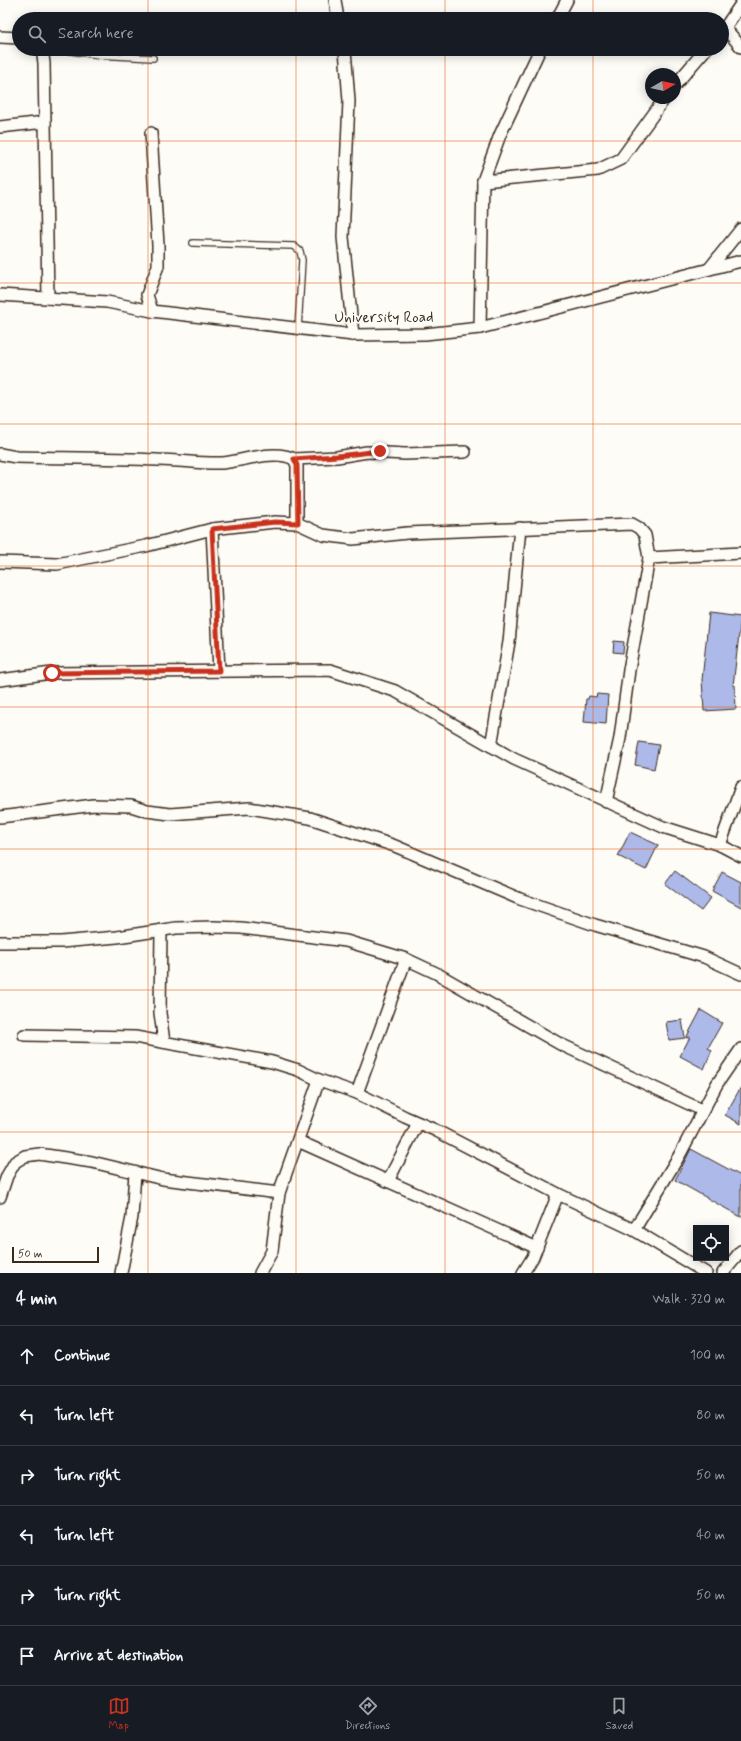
<!DOCTYPE html>
<meta charset="utf-8">
<style>
:root{--surface:#171b24;--page:#242831;--text:#f1f3f6;--muted:#9ea1a6;--line:#363941;--accent:#c8321e}
body{margin:0;font-family:Mynerve,sans-serif;background:var(--page);color:var(--text)}
.controls{position:absolute;right:12px;bottom:12px;display:grid;overflow:hidden;border-radius:0px;box-shadow:0 2px 10px #0003}
.controls button{width:36px;height:36px;display:grid;place-items:center;padding:0;border:0;border-bottom:1px solid var(--line);background:var(--surface);color:var(--text);font:20px sans-serif}
.compass{position:absolute;left:645px;top:68px;width:36px;height:36px;border-radius:50%;background:var(--surface);box-shadow:0 2px 10px #0003;rotate:81deg}
.scale{position:absolute;left:12px;bottom:10px;width:87px;box-sizing:border-box;padding-left:4px;border:2px solid #3b2a1e;border-top:0;font-size:11px;line-height:14px;white-space:nowrap;color:#3b2a1e;-webkit-text-stroke:3px #fdfcf7;paint-order:stroke}
.stop{position:absolute;width:12px;height:12px;margin:-9px;border:3px solid #c8321e;border-radius:50%;background:#fff}
.stop.end{background:#c8321e;border-color:#fff;box-shadow:0 1px 4px #0008}
.list{margin:0;padding:0;list-style:none}
h2{display:flex;justify-content:space-between;align-items:center;height:52px;margin:0;padding:0 16px;font-size:17px}
h2 small{font-size:13px;font-weight:400;color:var(--muted)}
.list li{display:grid;grid-template-columns:26px 1fr auto;gap:12px;align-items:center;box-sizing:border-box;height:60px;padding:0 16px;border-top:1px solid var(--line)}
.list b{display:block;font-size:15px;white-space:nowrap}
.list em{font-size:13px;font-style:normal;color:var(--muted)}
.icon{flex:none;width:22px;height:22px;fill:none;stroke:currentColor;stroke-width:2;stroke-linecap:round;stroke-linejoin:round}
.map{position:relative;flex:none;width:741px;height:1273px;overflow:hidden}
.search{position:absolute;background:var(--surface);box-shadow:0 2px 10px #0003;left:12px;right:12px;top:12px;height:44px;display:flex;align-items:center;gap:10px;box-sizing:border-box;padding:0 14px;border-radius:22px;color:var(--muted);font-size:15px}
.sheet{height:412px;background:var(--surface)}
nav{display:flex;justify-content:space-around;align-items:center;box-sizing:border-box;height:56px;border-top:1px solid var(--line);background:var(--surface);font-size:11px;color:var(--muted)}
nav a{display:grid;justify-items:center;gap:2px}
nav .on{color:var(--accent)}
.map>svg:first-child{display:block}
.building{fill:#adb9e9;stroke:#3b2a1e}
.lines{fill:none;stroke-linecap:round;stroke-linejoin:round}
.service-casing{stroke:#3b2a1e;stroke-width:8}
.minor-casing{stroke:#3b2a1e;stroke-width:14}
.service{stroke:#fdfcf7;stroke-width:5.5}
.minor{stroke:#fdfcf7;stroke-width:11}
.route{stroke:#c8321e;stroke-width:5}
.grid{fill:none;stroke:#e8590c;stroke-width:1;stroke-opacity:0.55}
.labels{text-anchor:middle;stroke-width:3.5;stroke-linejoin:round;paint-order:stroke}
.street-label{font-size:15px;fill:#3b2a1e;stroke:#fdfcf7}
</style>
<div class="map">
<svg width="741" height="1273" viewBox="0 0 741 1273">
<rect width="100%" height="100%" fill="#fdfcf7"/>
<filter id="ink" filterUnits="userSpaceOnUse"><feTurbulence type="fractalNoise" baseFrequency=".025" numOctaves="2"/><feDisplacementMap in="SourceGraphic" scale="8" xChannelSelector="R" yChannelSelector="G"/><feConvolveMatrix kernelMatrix="1 2 1 2 8 2 1 2 1" color-interpolation-filters="sRGB"/></filter>
<g filter="url(#ink)">
<g class="building">
<polygon points="709,613 741,617 733,686 735,685 736,709 704,711 702,680"/>
<polygon points="614,641 624,642 623,653 613,652"/>
<polygon points="597,694 608,695 606,724 584,722 586,699 588,699 589,696 596,697"/>
<polygon points="639,742 659,745 654,769 635,765"/>
<polygon points="630,832 658,845 646,870 618,856"/>
<polygon points="675,871 711,898 701,911 665,884"/>
<polygon points="722,872 741,882 741,907 712,891"/>
<polygon points="701,1010 722,1023 708,1048 712,1050 704,1069 680,1056 690,1037 686,1038"/>
<polygon points="682,1020 685,1038 669,1040 666,1022"/>
<polygon points="741,1087 741,1124 725,1115"/>
<polygon points="691,1149 741,1176 741,1217 675,1180"/>
</g>
<g class="lines">
<g class="service-casing">
<g id="service">
<polyline points="58,49 98,55 153,58"/>
<polyline points="193,243 294,246 300,251 302,260 298,329"/>
</g>
</g>
<g class="minor-casing">
<g id="minor">
<polyline points="335,0 338,19"/>
<polyline points="557,19 567,0"/>
<polyline points="725,28 741,47"/>
<polyline points="722,32 741,4"/>
<polyline points="0,37 19,38"/>
<polyline points="42,49 44,63 48,298"/>
<polyline points="345,49 349,101 343,237 353,335"/>
<polyline points="675,85 706,49"/>
<polyline points="0,127 45,122"/>
<polyline points="151,133 158,245 158,266 147,295 152,311"/>
<polyline points="483,181 598,170 621,159 665,98"/>
<polyline points="709,269 741,229"/>
<polyline points="0,295 107,302 152,311 353,335 425,334 480,328 483,181 500,135 540,49"/>
<polyline points="480,328 741,261"/>
<path d="M0 454 16 457C63 458 111 458 158 460 180 460 201 464 222 463 243 461 274 449 294 459L337 457 367 452 405 454 465 452"/>
<polyline points="294,459 297,465 297,523"/>
<polyline points="212,529 219,671"/>
<polyline points="649,558 741,553"/>
<polyline points="0,562 57,564 146,546 212,529 275,522 297,523 323,535 353,539 407,533 632,524 639,528 645,535 649,558 629,670 620,738 606,802"/>
<polyline points="0,680 52,673 330,670 395,691 514,759 663,827 720,845 741,856"/>
<polyline points="491,746 509,642 520,528"/>
<polyline points="0,817 94,805 131,806 147,811 170,814 249,808 310,818 395,846 520,899 595,925 704,957 741,974"/>
<polyline points="720,845 741,787"/>
<polyline points="161,930 160,1013 164,1042"/>
<polyline points="0,942 61,942 117,937 176,928 214,927 241,928 346,941 406,959 436,973 560,1044 702,1110"/>
<polyline points="24,1035 135,1037 272,1062 298,1070 319,1080 357,1093 405,1117 435,1130 558,1194 634,1230 706,1273"/>
<polyline points="357,1093 406,959"/>
<polyline points="298,1141 537,1248"/>
<polyline points="388,1181 418,1123"/>
<polyline points="0,1197 7,1176 15,1162 25,1156 39,1154 92,1162 163,1179 279,1193"/>
<polyline points="634,1230 679,1156 717,1084 741,1049"/>
<polyline points="121,1273 132,1217 135,1173"/>
<polyline points="260,1273 272,1251 279,1193 319,1080"/>
<polyline points="523,1273 533,1257 558,1194"/>
<polyline points="723,1273 741,1251"/>
</g>
</g>
<use href="#service" class="service"/>
<use href="#minor" class="minor"/>
</g>
</g>
<g class="lines" filter="url(#ink)">
<polyline class="route" points="52,673 219,671 212,529 275,522 298,523 297,465 294,459 337,456 380,451"/>
</g>
<path class="grid" d="M148 0V19M296 0V19M445 0V19M593 0V19M148 49V1273M296 49V1273M445 49V1273M593 49V1273M0 141H741M0 283H741M0 424H741M0 566H741M0 707H741M0 849H741M0 990H741M0 1132H741"/>
<g class="labels">
<g class="street-label">
<text x="384" y="322">University Road</text>
</g>
</g>
</svg>
<div class="controls">
<button><svg class="icon" aria-label="locate" viewBox="0 0 24 24"><circle cx="12" cy="12" r="6"/><path d="M12 2v4M12 18v4M2 12h4M18 12h4"/></svg></button>
</div>
<svg class="compass" viewBox="-18 -18 36 36"><path d="M0-13l5 13h-10z" fill="#e53935"/><path d="M0 13l5-13h-10z" fill="#9ea1a6"/></svg>
<div class="scale">50 m</div>
<div class="stop" style="left:52px;top:673px"></div>
<div class="stop end" style="left:380px;top:451px"></div>
<div class="search"><svg class="icon" aria-label="search" viewBox="0 0 24 24"><circle cx="10" cy="10" r="6"/><path d="M15 15l6 6"/></svg>Search here</div>
</div>
<section class="sheet">
<h2>4 min<small>Walk · 320 m</small></h2>
<ul class="list">
<li><svg class="icon" aria-label="ahead" viewBox="0 0 24 24"><path d="M12 20V5M6 11l6-6 6 6"/></svg><div><b>Continue</b></div><em>100 m</em></li>
<li><svg class="icon" aria-label="left" viewBox="0 0 24 24"><path d="M17 20v-9H6M10 6l-5 5 5 5"/></svg><div><b>Turn left</b></div><em>80 m</em></li>
<li><svg class="icon" aria-label="right" viewBox="0 0 24 24"><path d="M7 20v-9h11M14 6l5 5-5 5"/></svg><div><b>Turn right</b></div><em>50 m</em></li>
<li><svg class="icon" aria-label="left" viewBox="0 0 24 24"><path d="M17 20v-9H6M10 6l-5 5 5 5"/></svg><div><b>Turn left</b></div><em>40 m</em></li>
<li><svg class="icon" aria-label="right" viewBox="0 0 24 24"><path d="M7 20v-9h11M14 6l5 5-5 5"/></svg><div><b>Turn right</b></div><em>50 m</em></li>
<li><svg class="icon" aria-label="arrive" viewBox="0 0 24 24"><path d="M6 21V4h12l-3 4 3 4H6"/></svg><div><b>Arrive at destination</b></div></li>
</ul>
</section>
<nav>
<a class="on"><svg class="icon" aria-label="map" viewBox="0 0 24 24"><path d="M3 6l6-2 6 2 6-2v14l-6 2-6-2-6 2zM9 4v14M15 6v14"/></svg>Map</a>
<a><svg class="icon" aria-label="directions" viewBox="0 0 24 24"><path d="M12 3l9 9-9 9-9-9zM9 14v-3h6M13 9l2 2-2 2"/></svg>Directions</a>
<a><svg class="icon" aria-label="saved" viewBox="0 0 24 24"><path d="M7 4h10v16l-5-4-5 4z"/></svg>Saved</a>
</nav>
